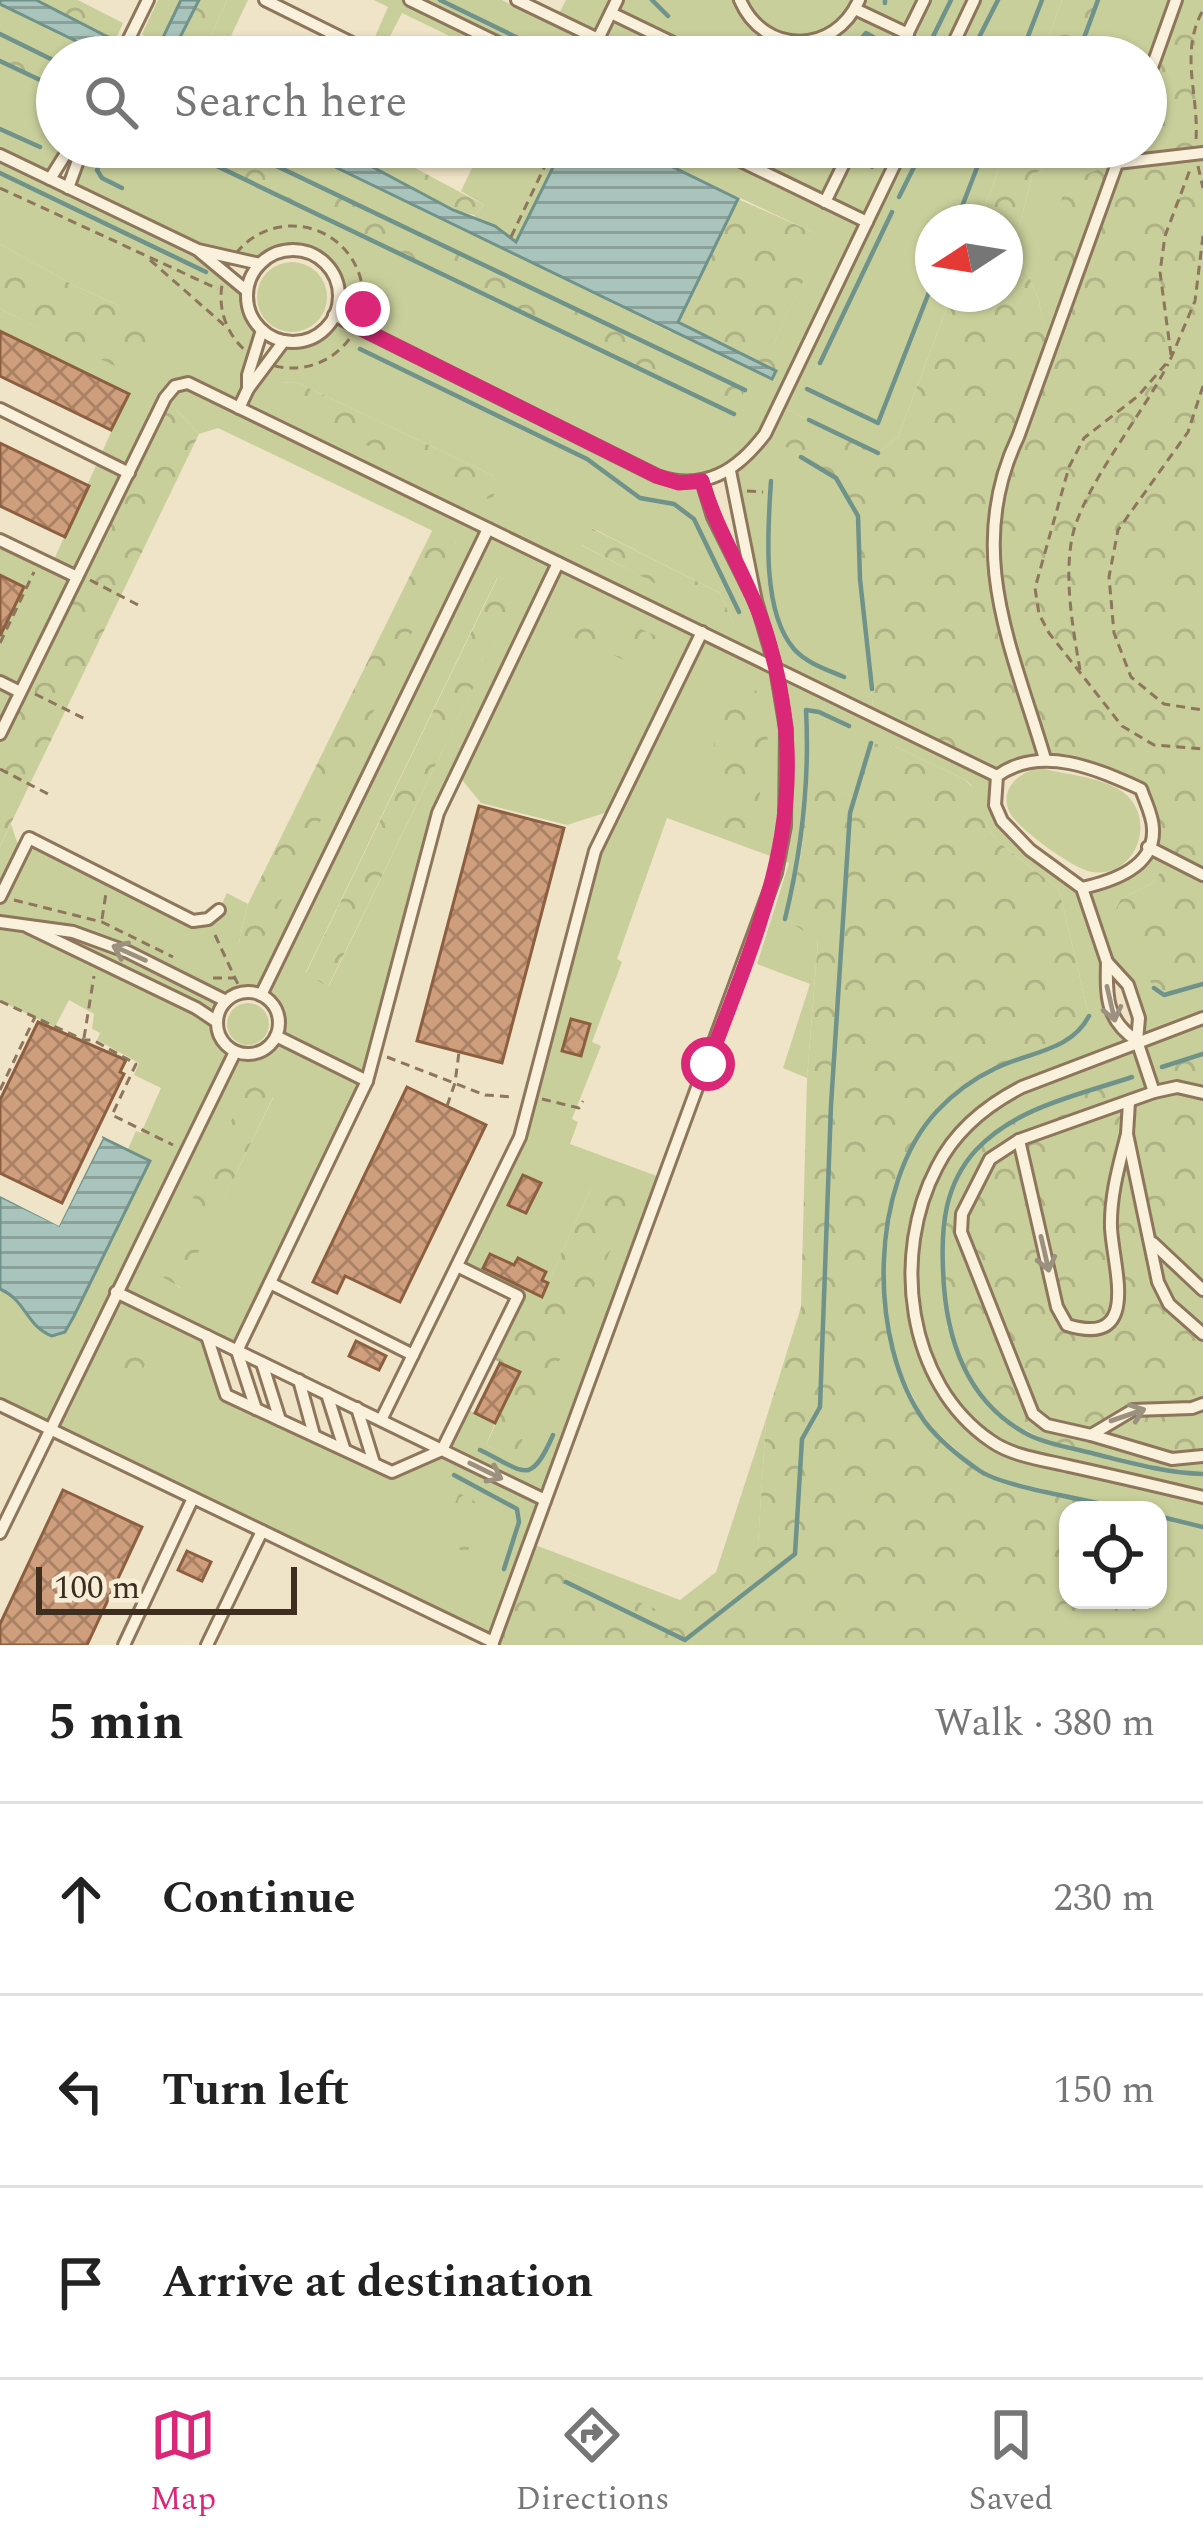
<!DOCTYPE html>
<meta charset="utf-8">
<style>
:root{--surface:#fff;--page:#f2f2f2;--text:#222;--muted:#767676;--line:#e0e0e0;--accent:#db2777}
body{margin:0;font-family:Spectral,serif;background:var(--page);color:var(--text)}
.controls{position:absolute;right:36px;bottom:36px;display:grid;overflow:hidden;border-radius:24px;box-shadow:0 3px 9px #0004}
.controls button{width:108px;height:108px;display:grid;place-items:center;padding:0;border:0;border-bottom:3px solid var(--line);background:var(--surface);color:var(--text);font:60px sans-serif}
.compass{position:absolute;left:915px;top:204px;width:108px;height:108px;border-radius:50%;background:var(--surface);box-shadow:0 3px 9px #0004;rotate:258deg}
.scale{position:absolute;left:36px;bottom:30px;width:261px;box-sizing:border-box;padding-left:12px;border:6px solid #3d2e20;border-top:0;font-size:33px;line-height:42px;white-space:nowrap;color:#3d2e20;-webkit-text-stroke:9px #f7eed8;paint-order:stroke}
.stop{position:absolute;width:36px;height:36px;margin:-27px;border:9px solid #db2777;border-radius:50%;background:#fff}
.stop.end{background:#db2777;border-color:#fff;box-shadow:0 3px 12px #0008}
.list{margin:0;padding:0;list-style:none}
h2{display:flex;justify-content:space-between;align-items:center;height:156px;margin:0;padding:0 48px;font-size:51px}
h2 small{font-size:39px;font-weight:400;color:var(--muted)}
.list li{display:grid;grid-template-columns:78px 1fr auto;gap:36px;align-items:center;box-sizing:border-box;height:192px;padding:0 48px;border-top:3px solid var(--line)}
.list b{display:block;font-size:45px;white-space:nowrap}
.list em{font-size:39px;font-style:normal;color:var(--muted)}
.icon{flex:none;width:66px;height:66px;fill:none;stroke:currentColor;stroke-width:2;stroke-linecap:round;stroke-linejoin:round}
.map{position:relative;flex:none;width:1203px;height:1645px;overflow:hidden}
.search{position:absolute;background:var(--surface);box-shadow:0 3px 9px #0004;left:36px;right:36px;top:36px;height:132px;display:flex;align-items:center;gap:30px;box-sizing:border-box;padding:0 42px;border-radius:66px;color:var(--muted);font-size:45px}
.sheet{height:732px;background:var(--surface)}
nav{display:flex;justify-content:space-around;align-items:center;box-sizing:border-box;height:168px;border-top:3px solid var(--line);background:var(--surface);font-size:33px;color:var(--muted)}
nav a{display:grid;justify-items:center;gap:6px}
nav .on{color:var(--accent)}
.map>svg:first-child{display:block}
.green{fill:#c9cf9b;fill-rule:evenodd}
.forest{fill:url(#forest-crowns)}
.water{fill:url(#water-rules);stroke:#6f938a;stroke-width:3}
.pier{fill:#f0e4c8}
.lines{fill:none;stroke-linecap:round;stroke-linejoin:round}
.stream{stroke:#6f938a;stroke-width:4.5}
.building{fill:url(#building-cross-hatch);stroke:#8d5f41;stroke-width:3}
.service-casing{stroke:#8d765c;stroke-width:16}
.path{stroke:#8d765c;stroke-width:3;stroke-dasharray:9 6;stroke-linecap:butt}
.service{stroke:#faf1dc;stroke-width:10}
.oneway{stroke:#9c907e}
.route{stroke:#db2777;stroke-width:15}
</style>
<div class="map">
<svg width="1203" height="1645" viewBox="0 0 1203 1645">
<defs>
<pattern id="forest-crowns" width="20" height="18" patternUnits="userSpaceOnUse" patternTransform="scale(3)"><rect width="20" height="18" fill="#c9cf9b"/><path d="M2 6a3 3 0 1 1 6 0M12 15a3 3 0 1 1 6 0" fill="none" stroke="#aeb285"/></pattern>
<pattern id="water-rules" width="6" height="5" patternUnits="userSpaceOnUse" patternTransform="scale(3)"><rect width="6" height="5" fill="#a9c4bc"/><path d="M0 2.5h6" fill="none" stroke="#8ba098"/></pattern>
<pattern id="building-cross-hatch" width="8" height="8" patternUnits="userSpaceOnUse" patternTransform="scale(3)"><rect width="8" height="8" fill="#cf9f7d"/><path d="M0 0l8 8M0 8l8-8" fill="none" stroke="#a98266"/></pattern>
</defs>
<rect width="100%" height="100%" fill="#f0e4c8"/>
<g class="green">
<polygon points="158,0 181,0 157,50 143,55 138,53 146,37 142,34"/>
<polygon points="227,0 248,0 221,57 202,57"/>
<polygon points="374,0 502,0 553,25 566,0 1062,0 1041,57 493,57 402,13 382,52 371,46 388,7"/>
<polygon points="1098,0 1176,0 1146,83 1146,57 1077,57"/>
<polygon points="0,4 109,57 57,57 57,62 0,34"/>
<path d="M0 61 57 88V147H70L50 178 68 187 83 147H177L733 413 744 390 237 147H294L671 332 674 329 773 345 823 237 632 147H1007L979 222H933V294H952L898 437 878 453 779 406 836 478 858 516 860 579 874 716 997 776 995 805 1002 821 1082 888 1113 881 1148 847 1170 858 1153 883 1121 899 1181 992 1203 984V1054L1028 1112 943 1214 947 1327 1029 1435 1148 1468 1203 1474V1527L1158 1516V1510H1131L985 1475 926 1423 897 1364 886 1314 884 1263 895 1189 911 1146 938 1110 975 1079 998 1067 1068 1041 1089 1016 1059 889 997 841 987 826 971 785 964 779 896 747 871 744 855 797 808 786 801 855 785 919 818 939 807 1078 783 1068 810 984 757 964 789 863 667 818 617 959 622 962 592 1042 601 1046 572 1119 578 1122 570 1144 665 1179 530 1543 680 1600 716 1572 766 1419 758 1545 670 1616 562 1570 493 1642 0 1405V1289C28 1301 30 1343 65 1332L149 1161 127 1151 136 1131 141 1133 161 1088 134 1075 139 1063 97 1040 100 1033 92 1029 94 1014 69 1000 55 1027 0 1001V846L11 824 17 842 25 846 29 838 193 921 219 910 227 893 248 904 238 946 456 542 218 428 199 434 165 398 0 734V636L24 587 0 575V544L52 564 128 394 0 331V309L141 378 120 306 75 286 0 244ZM297 250 313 254 335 278 336 310 316 336 284 341 248 387 262 330 252 317 247 291 201 251 260 264 280 251ZM280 382 298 383 492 475 498 486 493 497ZM730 472 753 597 703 481ZM592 528 720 593 733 623 581 545ZM497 578 520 590 329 986 306 972ZM458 775 481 803 567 825 614 810 586 877 520 1137 457 1266 518 1296 533 1293 502 1278 508 1264 514 1266 518 1259 546 1273 542 1280 548 1283 591 1188 513 1457 486 1445 495 1423 463 1407 442 1450 392 1472 226 1395 209 1337 237 1351 367 1081 438 813ZM1107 963C1130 987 1141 1007 1135 1040L1117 1028ZM249 992 271 1002 279 1024 269 1046 247 1055 225 1045 217 1022 226 1001ZM250 1084 273 1098 180 1288 157 1272Z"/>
<path d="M482 147H513L531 158 537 147H563L516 243C506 237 481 223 474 215L484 205 461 191Z"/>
<polygon points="1083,147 1123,147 1048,353 1039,301 1022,259 1017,236 1032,175"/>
<circle cx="292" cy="297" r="35"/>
<path d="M1040 768C1065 774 1099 777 1120 790 1159 814 1138 879 1092 872 1075 870 1018 829 1010 813 998 790 1019 771 1040 768Z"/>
<circle cx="248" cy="1024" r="21"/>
<polygon points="1150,1239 1203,1290 1203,1334 1169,1304"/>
</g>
<g class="forest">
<polygon points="36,0 78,0 123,23 115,41"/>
<polygon points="199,0 227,0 202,57 170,57"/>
<polygon points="1062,0 1098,0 1077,57 1041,57"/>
<polygon points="1176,0 1203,0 1203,984 1164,995 1154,988 1115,911 1121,899 1153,883 1169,859 1148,847 1154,830 1141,789 1045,759 997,776 874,716 860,579 858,516 836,478 765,434 779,406 878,453 898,437 952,294 1005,294 1005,222 979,222 1007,147 1083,147 1032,175 1017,236 1022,259 1039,301 1048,349 1061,316 1038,266 1068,181 1117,163 1123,147 1146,147 1146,84"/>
<polygon points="0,34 57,62 57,88 0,61"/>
<polygon points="177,147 237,147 745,390 734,414"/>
<polygon points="335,147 376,147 484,205 474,215 453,210"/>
<polygon points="738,199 824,237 773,345 778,365 776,371 678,322"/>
<polygon points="0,244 75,286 120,306 164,335 141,379 0,309"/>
<polygon points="280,382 298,383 492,475 499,486 493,497 482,500 297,412 277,394"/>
<polygon points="165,398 199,434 0,846 0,734"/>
<polygon points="591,528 720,593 734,625 580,544"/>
<polygon points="433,529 456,542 256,953 238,946 248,904"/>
<polygon points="498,577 521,589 328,987 306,973"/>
<polygon points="574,598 669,642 655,674 558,630"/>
<path d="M745 682C788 704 758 796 751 835L732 834 717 821C717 778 706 722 729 684Z"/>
<path d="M871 743 896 747 964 779 975 790 987 826 997 841 1059 889 1089 1016C1071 1051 1029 1052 996 1068 975 1078 953 1094 937 1111 869 1184 867 1342 925 1422 939 1440 961 1458 980 1471 1003 1487 1098 1502 1131 1510H1068V1600H1158V1516L1203 1527V1645H492L513 1588 562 1570 670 1615 758 1544 766 1419 801 1307 807 1078 818 940 785 919 801 855 808 785 855 797Z"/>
<path d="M1203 1054V1290L1152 1241 1169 1304 1203 1334V1474L1184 1473C1047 1451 948 1429 943 1269 941 1225 945 1183 977 1149 1025 1099 1136 1076 1203 1054Z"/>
<polygon points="250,1083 273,1097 181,1288 156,1273"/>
<polygon points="605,1172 642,1183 514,1458 486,1445 519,1373 488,1356 518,1296 533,1293 542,1296 591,1188"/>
<polygon points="130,1334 153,1344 134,1391 111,1379"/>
<polygon points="459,1493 487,1508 467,1553 441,1541"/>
</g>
<g class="water">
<polygon points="0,0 36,0 143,55 157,50 181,0 199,0 170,57 109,57 0,4"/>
<polygon points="294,147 335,147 453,210 495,226 516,242 563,147 632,147 738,199 678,322 776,371 772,379"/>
<path d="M103 1138 150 1161 74 1316 65 1332 52 1336C26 1326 26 1300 0 1289V1196L59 1225Z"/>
</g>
<polygon class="pier" points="97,1135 103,1138 59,1226 0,1196 0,1190 56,1218"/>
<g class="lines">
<g class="stream">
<polyline points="440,0 557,57"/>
<polyline points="652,0 668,16"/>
<polyline points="885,3 885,0"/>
<polyline points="0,34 57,62"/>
<polyline points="856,45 866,33 884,43 878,57"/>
<polyline points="623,57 626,51 655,56"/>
<polyline points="923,57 951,0"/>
<polyline points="969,57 998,0"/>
<polyline points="1020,57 1042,0"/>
<polyline points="1077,57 1098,0"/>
<polyline points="0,61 57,88"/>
<polyline points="0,129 40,147"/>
<polyline points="106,147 97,170 102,178 122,188"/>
<polyline points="177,147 734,414"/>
<polyline points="237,147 745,390"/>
<polyline points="872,167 882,147"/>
<polyline points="0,173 206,272"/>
<polyline points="899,197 924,147"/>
<polyline points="956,222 985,147"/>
<polyline points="360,349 587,459 640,498 674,504 694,519 739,612"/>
<polyline points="820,363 892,212"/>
<polyline points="807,389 878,423 933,282"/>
<polyline points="809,420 878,453"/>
<polyline points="801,457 836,478 858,516 860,579 872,689"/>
<path d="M771 481C768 527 761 611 794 649 806 663 828 670 844 677"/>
<path d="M785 919C802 849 810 783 806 710L819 712 849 726"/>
<polyline points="1154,988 1164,995 1203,984"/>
<path d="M1089 1016C1071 1051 1029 1052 996 1068 975 1078 953 1094 937 1111 869 1184 867 1342 925 1422 939 1440 961 1458 980 1471 1003 1487 1098 1502 1131 1510"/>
<polyline points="1162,1067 1203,1054"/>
<path d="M1132 1077C1079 1095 1016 1107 976 1150 945 1184 941 1225 943 1269 945 1335 964 1399 1025 1433 1045 1444 1073 1448 1095 1454 1131 1463 1166 1473 1203 1474"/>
<path d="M480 1450C524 1471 530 1488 553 1435"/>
<polyline points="454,1475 517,1509 519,1522 504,1569"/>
<polyline points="1158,1516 1203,1527"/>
<polyline points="566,1582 685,1640 795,1554 802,1439 820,1407 831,1105 850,813 871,743"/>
</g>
</g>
<g class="building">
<polygon points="0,331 129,394 111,430 0,376"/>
<polygon points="0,443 89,486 65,537 0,506"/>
<polygon points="0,575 24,587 0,636"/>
<polygon points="479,806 564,828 502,1063 417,1041"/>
<polygon points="571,1019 590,1024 581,1056 562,1051"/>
<polygon points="38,1022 126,1060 120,1072 124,1074 62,1203 0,1173 0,1100"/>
<polygon points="407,1087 486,1125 400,1302 345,1276 337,1293 313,1282"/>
<polygon points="523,1175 541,1183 526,1213 508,1205"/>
<polygon points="490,1254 514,1265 518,1258 546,1272 542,1280 548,1283 542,1297 483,1268"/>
<polygon points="356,1341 386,1356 379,1370 349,1356"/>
<polygon points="500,1363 520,1372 495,1423 475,1413"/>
<polygon points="63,1490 142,1527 87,1645 0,1645 0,1624"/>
<polygon points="187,1551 211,1562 202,1581 178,1570"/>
</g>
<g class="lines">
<g class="service-casing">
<g id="service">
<polyline points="265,0 380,57"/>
<polyline points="410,0 527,57"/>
<polyline points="517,0 598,39 617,0"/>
<path d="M740 0C764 56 835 55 859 0"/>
<polyline points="855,9 908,34"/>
<polyline points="611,13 702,57"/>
<polyline points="120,57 148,0"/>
<polyline points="896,57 924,0"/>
<polyline points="947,57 974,0"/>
<polyline points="1146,84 1176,0"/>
<polyline points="712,147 867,222"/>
<polyline points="0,155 198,250 260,264"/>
<polyline points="1117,163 1203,153"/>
<polyline points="50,179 70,147"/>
<polyline points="68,188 83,147"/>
<polyline points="825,202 852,147"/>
<circle cx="293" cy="296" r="46"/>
<polyline points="200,252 247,291"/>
<path d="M334 315 657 476C704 492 737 471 765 434L903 147"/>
<polyline points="248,389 248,375 262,330"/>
<polyline points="239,408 248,389 284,341"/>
<polyline points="0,409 129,473"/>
<polyline points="702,481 713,517 751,593"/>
<polyline points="0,540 77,577"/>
<polyline points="0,682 20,692"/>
<polyline points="0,734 165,398 175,386 188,383 997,776"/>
<path d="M1045 759C1012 648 964 550 1018 437L1123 147"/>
<polyline points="1148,847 1203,875"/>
<path d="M1082 888C1113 881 1155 867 1153 829 1153 816 1145 801 1141 789 1097 769 1041 744 997 776L995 805 1002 821 1030 850 1082 888 1107 962"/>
<polyline points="0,897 29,838 193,921 208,919 219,910"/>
<polyline points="0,922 73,932 128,952 226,1001"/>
<polyline points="28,927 196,1008 217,1022"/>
<circle cx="248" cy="1023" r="31"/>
<polyline points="261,995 488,529"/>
<path d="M1203 1018 1022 1087C987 1105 955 1131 937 1167 891 1254 906 1383 991 1441 1012 1456 1043 1460 1069 1466 1114 1476 1158 1486 1203 1497"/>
<polyline points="276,1036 367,1081"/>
<path d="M1137 1041C1106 1020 1106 997 1107 962L1128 985 1139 1018 1137 1041 1154 1092"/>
<polyline points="1129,1102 1127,1134 1158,1282 1169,1304 1203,1334"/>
<path d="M1019 1140 1057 1307 1067 1325C1142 1348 1113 1268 1111 1228 1110 1196 1119 1165 1127 1134"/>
<polyline points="1153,1243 1203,1290"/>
<polyline points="270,1283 413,1355"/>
<polyline points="116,1292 545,1500"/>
<polyline points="207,1336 226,1395 392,1472 442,1450 518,1296 457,1266"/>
<polyline points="262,1363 280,1420"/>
<polyline points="299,1380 314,1435"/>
<polyline points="327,1394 344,1448"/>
<polyline points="1203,1404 1192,1408 1133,1410 1091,1435 1172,1459 1203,1456"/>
<polyline points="0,1405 493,1642"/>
<polyline points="357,1408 374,1463"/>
<polyline points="256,1409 237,1351 367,1081 438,813 558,563"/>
<polyline points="381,1420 520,1137 595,851 702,632"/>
<polyline points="1091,1435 1047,1425 1033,1414 967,1247 961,1232 962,1214 990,1159 1019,1140 1154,1092 1177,1087 1203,1093"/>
<polyline points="0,1533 235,1052"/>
<polyline points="124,1645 193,1498"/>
<polyline points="207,1645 262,1531"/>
<polyline points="492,1645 776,873 785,826 786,729 776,669 756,601 730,471"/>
</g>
</g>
<g class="path">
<path d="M1196 139C1199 94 1179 53 1203 10"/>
<polyline points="1198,166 1203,188"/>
<polyline points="0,188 218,289"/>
<circle cx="292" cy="297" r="71"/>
<polyline points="1203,236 1195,301 1171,358 1138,396 1084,438 1069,467 1035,588 1039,614 1049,633 1122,726 1154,745 1203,749"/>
<polyline points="511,237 554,147"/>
<polyline points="150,260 224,325"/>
<polyline points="1171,355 1160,272 1165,236 1191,167"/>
<polyline points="1203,386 1188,432 1118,530 1109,577 1114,633 1131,677 1164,704 1203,710"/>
<polyline points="747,491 763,492"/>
<polyline points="90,580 142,607"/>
<polyline points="0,643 34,572"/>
<path d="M1080 670C1073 629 1064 580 1072 538 1082 488 1143 414 1168 364"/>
<polyline points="35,694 87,720"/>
<polyline points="0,769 50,795"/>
<polyline points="14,900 102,922 173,957"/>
<polyline points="102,919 106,893"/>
<polyline points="215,935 242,993"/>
<polyline points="213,978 235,978"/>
<polyline points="0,1001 84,1040 93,1040 136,1064 112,1115 173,1145"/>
<polyline points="84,1038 94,976"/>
<polyline points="387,1057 485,1095 514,1097"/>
<polyline points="0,1090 35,1017"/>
<polyline points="542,1099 579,1108 583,1101"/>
<polyline points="447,1106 455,1083 459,1052"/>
</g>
<use href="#service" class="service"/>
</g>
<defs><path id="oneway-shaft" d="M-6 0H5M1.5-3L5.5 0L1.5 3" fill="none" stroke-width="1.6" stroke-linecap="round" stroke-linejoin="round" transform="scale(3)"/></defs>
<g class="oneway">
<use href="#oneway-shaft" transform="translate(129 953) rotate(-156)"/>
<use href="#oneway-shaft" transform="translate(1111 1004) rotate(77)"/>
<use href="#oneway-shaft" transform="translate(1045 1254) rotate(77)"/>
<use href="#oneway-shaft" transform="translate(1128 1415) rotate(-19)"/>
<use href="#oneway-shaft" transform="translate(486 1471) rotate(26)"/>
</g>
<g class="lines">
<path class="route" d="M363 309 356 326 657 476 679 483 702 481C718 535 749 579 766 632 818 801 766 909 708 1064"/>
</g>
</svg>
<div class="controls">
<button><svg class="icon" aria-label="locate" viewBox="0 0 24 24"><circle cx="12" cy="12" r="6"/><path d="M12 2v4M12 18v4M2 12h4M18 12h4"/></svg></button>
</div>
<svg class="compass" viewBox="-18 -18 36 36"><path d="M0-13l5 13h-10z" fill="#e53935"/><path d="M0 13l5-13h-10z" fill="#767676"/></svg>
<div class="scale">100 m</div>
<div class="stop" style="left:708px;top:1064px"></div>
<div class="stop end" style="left:363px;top:309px"></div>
<div class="search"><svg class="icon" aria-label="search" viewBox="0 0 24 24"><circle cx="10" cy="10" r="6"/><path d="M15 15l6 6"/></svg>Search here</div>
</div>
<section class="sheet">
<h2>5 min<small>Walk · 380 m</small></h2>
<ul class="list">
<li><svg class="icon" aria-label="ahead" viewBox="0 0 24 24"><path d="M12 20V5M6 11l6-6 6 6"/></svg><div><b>Continue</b></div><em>230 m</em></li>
<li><svg class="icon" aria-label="left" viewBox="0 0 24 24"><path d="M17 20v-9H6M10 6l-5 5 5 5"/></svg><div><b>Turn left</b></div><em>150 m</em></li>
<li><svg class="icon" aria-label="arrive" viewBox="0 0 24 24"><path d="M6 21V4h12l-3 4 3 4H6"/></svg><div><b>Arrive at destination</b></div></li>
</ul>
</section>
<nav>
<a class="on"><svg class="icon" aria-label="map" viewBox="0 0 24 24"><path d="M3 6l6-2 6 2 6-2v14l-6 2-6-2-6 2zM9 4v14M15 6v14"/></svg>Map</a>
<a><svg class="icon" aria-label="directions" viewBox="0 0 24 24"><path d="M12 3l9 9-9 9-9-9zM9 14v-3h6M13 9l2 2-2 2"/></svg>Directions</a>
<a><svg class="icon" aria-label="saved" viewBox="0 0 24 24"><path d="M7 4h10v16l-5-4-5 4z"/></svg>Saved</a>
</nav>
